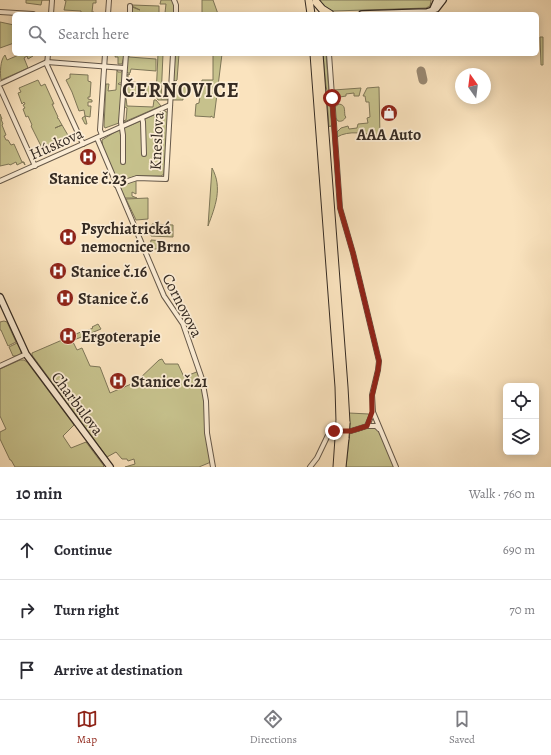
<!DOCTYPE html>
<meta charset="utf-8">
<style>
:root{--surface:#fff;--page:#f7f7f7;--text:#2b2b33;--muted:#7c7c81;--line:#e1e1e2;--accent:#8f2418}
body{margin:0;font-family:Alegreya,serif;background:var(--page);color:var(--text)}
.controls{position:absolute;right:12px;bottom:12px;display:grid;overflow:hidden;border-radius:6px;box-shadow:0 2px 10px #0003}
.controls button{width:36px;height:36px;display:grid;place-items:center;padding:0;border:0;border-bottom:1px solid var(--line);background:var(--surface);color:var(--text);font:20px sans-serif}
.compass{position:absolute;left:455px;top:68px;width:36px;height:36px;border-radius:50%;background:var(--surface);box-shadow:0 2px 10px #0003;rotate:346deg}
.stop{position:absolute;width:12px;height:12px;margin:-9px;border:3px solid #8f2418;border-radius:50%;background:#fff}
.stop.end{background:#8f2418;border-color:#fff;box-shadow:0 1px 4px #0008}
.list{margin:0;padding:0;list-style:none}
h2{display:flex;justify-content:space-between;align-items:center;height:52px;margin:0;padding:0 16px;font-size:17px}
h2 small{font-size:13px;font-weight:400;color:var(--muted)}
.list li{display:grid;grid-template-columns:26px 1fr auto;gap:12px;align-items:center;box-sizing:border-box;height:60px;padding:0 16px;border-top:1px solid var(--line)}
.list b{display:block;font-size:15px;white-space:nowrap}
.list em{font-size:13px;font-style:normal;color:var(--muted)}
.icon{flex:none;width:22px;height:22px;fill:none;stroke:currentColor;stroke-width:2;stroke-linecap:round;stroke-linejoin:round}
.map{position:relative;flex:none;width:551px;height:467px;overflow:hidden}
.search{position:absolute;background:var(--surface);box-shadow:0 2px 10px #0003;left:12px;right:12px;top:12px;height:44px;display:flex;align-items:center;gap:10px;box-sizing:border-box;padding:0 14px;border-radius:6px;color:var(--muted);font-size:15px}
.sheet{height:232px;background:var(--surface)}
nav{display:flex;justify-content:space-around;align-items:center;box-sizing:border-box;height:56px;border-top:1px solid var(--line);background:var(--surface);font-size:11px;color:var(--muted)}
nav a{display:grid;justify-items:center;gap:2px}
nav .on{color:var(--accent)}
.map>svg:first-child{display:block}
.green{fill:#c6c18c;stroke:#7e7658}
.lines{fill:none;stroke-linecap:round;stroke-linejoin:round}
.taxiway{stroke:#988770;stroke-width:9}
.street-casing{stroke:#66594a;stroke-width:6}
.secondary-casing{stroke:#352b23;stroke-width:8}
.highway-casing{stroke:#352b23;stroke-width:9}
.street{stroke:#fcedd5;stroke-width:4}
.secondary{stroke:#fcedd5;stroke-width:5.5}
.highway{stroke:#fae3be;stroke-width:7}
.highway-bridge-casing{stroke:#352b23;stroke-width:9;stroke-linecap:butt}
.highway-bridge{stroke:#fae3be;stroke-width:7}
.route{stroke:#8f2418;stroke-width:5}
.labels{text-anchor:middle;stroke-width:3.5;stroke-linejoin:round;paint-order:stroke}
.poi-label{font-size:16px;font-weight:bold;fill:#352b23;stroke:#fcedd5;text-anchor:start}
.street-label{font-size:16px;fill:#352b23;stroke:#fcedd5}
.district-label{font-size:20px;font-weight:bold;letter-spacing:1px;fill:#352b23;stroke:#fcedd5}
</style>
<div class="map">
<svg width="551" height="467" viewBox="0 0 551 467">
<rect width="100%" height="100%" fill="#fae3be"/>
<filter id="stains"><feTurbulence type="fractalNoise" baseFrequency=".005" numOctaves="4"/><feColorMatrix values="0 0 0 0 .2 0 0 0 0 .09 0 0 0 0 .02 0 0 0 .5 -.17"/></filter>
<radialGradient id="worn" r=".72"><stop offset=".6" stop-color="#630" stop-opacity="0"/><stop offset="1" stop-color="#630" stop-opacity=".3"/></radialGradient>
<g class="green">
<polygon points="26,0 49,0 42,0 41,5 26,3"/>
<polygon points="64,0 96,0 96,3 93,3 92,12 94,12 94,14 81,14 81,11 64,10 66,1"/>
<polygon points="161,0 172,0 174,4 174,14 160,14 165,13 166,4 160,4"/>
<polygon points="202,0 213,0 218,14 202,14"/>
<polygon points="320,0 431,0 431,1 430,6 426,8 334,11 328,10 320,4"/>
<polygon points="132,5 159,6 159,14 132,14 132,7 140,10 132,6"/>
<polygon points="0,22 14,25 14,43 0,48"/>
<polygon points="540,37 543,37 543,65 541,65"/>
<path d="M21 54H33V56L28 59 27 56 24 58 28 68 1 80C0 73 0 60 5 55L7 60Z"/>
<polygon points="116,54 125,54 122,64 118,64 118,57 115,57"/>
<polygon points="126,54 129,54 129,57 156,59 156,71 131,69 130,73 128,73 126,71"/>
<polygon points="158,54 163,54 161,99 167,99 167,95 168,95 168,100 158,100 156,96"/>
<polygon points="175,54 179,54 177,80 176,81 173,80"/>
<polygon points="213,54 222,54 214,118 211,116 211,117 195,116 196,104 199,103 202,80 213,80"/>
<polygon points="323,54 326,54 329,93 327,91 326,86"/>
<polygon points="117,70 118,72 121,72 122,71 122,83 119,83 118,84 122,85 119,123 105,128 104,126 106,84 109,84 108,91 116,90"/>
<polygon points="70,74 88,75 88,81 91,82 90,97 88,97 88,99 92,100 92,102 88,102 88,106 91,106 90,117 85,116 87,124 85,124 82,118 85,116 84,110 79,111 72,92 66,80 70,78"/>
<polygon points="128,74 130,74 128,75 128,82 155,83 155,97 153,97 153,95 127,93 128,83 125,83 126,75"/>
<polygon points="38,80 41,86 45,84 54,104 52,104 58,117 57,118 58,118 62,125 55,128 62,125 69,137 54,145 53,142 42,148 31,126 32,125 28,116 26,117 23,109 25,108 23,105 25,104 24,102 22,104 18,93 21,92 19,88"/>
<polygon points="174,83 177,83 178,86 189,87 188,95 183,95 183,100 173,100"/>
<path d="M379 87 380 137C365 133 349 130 337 137V132L341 128 348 126 349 129 357 128 358 124 368 123 367 118 370 117 369 102H366L365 96H363L367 88Z"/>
<polygon points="361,88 359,96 354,96 354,93 346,94 346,96 340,97 334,92 334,90"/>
<polygon points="126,98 127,106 153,107 154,100 156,100 161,106 124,122 123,121 126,120 127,108 123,106 123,102"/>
<polygon points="327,100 329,100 330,104 332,124 330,127 329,126"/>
<path d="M339 104C346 105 344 110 345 116L346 117C344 120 342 122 338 121L335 117V107Z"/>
<polygon points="163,111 165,111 168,113 164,174 161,176 136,176 118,182 103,148 102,140 115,132"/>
<polygon points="0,114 2,119 1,119 3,124 2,125 6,135 4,136 6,140 8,140 11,145 14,144 22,162 24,162 25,165 23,162 17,165 16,162 10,165 9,164 0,166"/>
<path d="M212 168C223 188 215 207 208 226Z"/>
<polygon points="136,180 136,194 132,192 132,196 137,198 124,198 119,186"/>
<polygon points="148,198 148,219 136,220 126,199"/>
<polygon points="152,224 173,225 173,237 151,236"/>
<polygon points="151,240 165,241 165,249 150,249"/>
<polygon points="4,321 7,322 16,342 8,346 1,330 0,330 0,322"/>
<polygon points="98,324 101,329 74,340 73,342 77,350 82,348 90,366 100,367 110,393 136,382 159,360 162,359 165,364 178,364 184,377 199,371 204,394 211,462 199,467 125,467 135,464 134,459 128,461 127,459 122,459 116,452 107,457 32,355 32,353 83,331 84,332 93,328 92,327"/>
<polygon points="17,343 21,350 21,354 19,356 13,356 9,347"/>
<polygon points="20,360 24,360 27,362 74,425 63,436 71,448 86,442 104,466 103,467 15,467 11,460 10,460 0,439 0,432 6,429 0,416 0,369"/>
<path d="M349 413 369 414C368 427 362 426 350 429Z"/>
<path d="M373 426 379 429 396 467H346L350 432C359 433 364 428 373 426Z"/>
</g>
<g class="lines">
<polyline class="taxiway" points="421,71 423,80"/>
<g class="street-casing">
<g id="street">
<polyline points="174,0 176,5 176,14"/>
<polyline points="0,12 33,14"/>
<polyline points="51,14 52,0"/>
<polyline points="108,14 109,0"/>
<polyline points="130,14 130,6"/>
<polyline points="48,54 47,65 83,144"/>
<polyline points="0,84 47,62 124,68"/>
<polyline points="0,88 35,166"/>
<polyline points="142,118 143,122 144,154"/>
<polyline points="102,135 100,130 105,54"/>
<polyline points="97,138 164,296 183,324 202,379 206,401 207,433 213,467"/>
<polyline points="123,162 123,135 121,122 126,54"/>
<polyline points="0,181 170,105"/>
<polyline points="116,185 137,178 166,179 173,54"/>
<polyline points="0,366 26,354"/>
<polyline points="373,412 396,467"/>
<polyline points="367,426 376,426 379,429"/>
<polyline points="310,467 317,458 329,433 334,431 351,431 367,426 373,412 372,395 378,370 379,361 353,253 340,208 329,54"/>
</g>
</g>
<g class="secondary-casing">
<g id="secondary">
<polyline points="433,9 437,0"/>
<polyline points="362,14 427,12 436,9 443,0"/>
<polyline points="0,297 26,354 110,467"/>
</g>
</g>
<g class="highway-casing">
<g id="highway">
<polyline points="309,0 311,14"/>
<polyline points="316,2 322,9 330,14"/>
<polyline points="314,54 339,387 340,422"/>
<polyline points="319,54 344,387 346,423"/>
<polyline points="337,467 339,438"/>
<polyline points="342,467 345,438"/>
</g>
</g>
<use href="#street" class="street"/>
<use href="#secondary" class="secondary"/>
<use href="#highway" class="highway"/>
<g class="highway-bridge-casing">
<g id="highway-bridge">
<polyline points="339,438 340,422"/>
<polyline points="345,438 346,423"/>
</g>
</g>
<use href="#highway-bridge" class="highway-bridge"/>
</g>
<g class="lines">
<polyline class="route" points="332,98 340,208 353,253 379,361 378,370 372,396 372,412 367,426 351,431 334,431"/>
</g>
<defs>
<g id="shop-disc" transform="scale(0.9)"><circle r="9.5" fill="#8f2418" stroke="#fcedd5"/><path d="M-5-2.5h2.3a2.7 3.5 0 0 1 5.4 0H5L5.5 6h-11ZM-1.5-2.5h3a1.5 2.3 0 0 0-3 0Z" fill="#fff"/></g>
<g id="hospital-disc" transform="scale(0.9)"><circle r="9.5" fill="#8f2418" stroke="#fcedd5"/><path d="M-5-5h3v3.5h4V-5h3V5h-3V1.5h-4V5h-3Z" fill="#fff"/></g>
</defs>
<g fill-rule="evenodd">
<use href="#shop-disc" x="389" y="113"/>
<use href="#hospital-disc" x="88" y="157"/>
<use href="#hospital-disc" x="68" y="237"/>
<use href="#hospital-disc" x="58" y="271"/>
<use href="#hospital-disc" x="65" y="298"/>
<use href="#hospital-disc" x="68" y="336"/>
<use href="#hospital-disc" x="118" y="381"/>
</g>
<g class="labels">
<g class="poi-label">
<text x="389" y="140" text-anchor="middle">AAA Auto</text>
<text x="88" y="184" text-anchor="middle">Stanice č.23</text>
<text x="81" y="234">Psychiatrická<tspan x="81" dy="18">nemocnice Brno</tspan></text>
<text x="71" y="277">Stanice č.16</text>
<text x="78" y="304">Stanice č.6</text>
<text x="81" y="342">Ergoterapie</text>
<text x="131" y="387">Stanice č.21</text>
</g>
<g class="street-label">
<text transform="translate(156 141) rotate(-87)" y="6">Kneslova</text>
<text transform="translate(56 143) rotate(-24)" y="6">Húskova</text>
<text transform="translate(183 305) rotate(63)" y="6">Cornovova</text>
<text transform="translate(78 403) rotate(53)" y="6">Charbulova</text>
</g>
<g class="district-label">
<text x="181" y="97">ČERNOVICE</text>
</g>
</g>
<rect width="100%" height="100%" filter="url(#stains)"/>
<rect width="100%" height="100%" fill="url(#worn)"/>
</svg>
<div class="controls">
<button><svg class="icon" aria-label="locate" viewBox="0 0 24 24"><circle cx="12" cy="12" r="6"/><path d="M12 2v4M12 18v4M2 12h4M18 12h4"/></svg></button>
<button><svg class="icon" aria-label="layers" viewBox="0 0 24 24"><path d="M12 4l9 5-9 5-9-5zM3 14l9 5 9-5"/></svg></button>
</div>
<svg class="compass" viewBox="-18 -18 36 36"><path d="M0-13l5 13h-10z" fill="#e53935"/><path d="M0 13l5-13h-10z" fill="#7c7c81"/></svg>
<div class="stop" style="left:332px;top:98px"></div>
<div class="stop end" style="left:334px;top:431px"></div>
<div class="search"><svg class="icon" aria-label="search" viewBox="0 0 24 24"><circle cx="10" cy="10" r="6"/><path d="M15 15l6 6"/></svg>Search here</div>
</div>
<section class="sheet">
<h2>10 min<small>Walk · 760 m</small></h2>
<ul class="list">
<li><svg class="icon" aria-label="ahead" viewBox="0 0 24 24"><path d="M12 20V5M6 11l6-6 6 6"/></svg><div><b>Continue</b></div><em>690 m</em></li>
<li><svg class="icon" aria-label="right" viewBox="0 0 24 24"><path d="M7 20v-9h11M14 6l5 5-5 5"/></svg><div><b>Turn right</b></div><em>70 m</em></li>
<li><svg class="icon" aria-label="arrive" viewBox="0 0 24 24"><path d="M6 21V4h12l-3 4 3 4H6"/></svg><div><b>Arrive at destination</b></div></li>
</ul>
</section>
<nav>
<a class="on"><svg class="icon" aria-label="map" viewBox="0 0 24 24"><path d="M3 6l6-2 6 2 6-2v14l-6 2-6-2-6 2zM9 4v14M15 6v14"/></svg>Map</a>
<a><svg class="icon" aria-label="directions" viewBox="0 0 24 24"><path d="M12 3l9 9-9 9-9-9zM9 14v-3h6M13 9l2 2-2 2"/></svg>Directions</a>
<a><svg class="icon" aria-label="saved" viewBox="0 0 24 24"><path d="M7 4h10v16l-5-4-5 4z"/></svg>Saved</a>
</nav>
